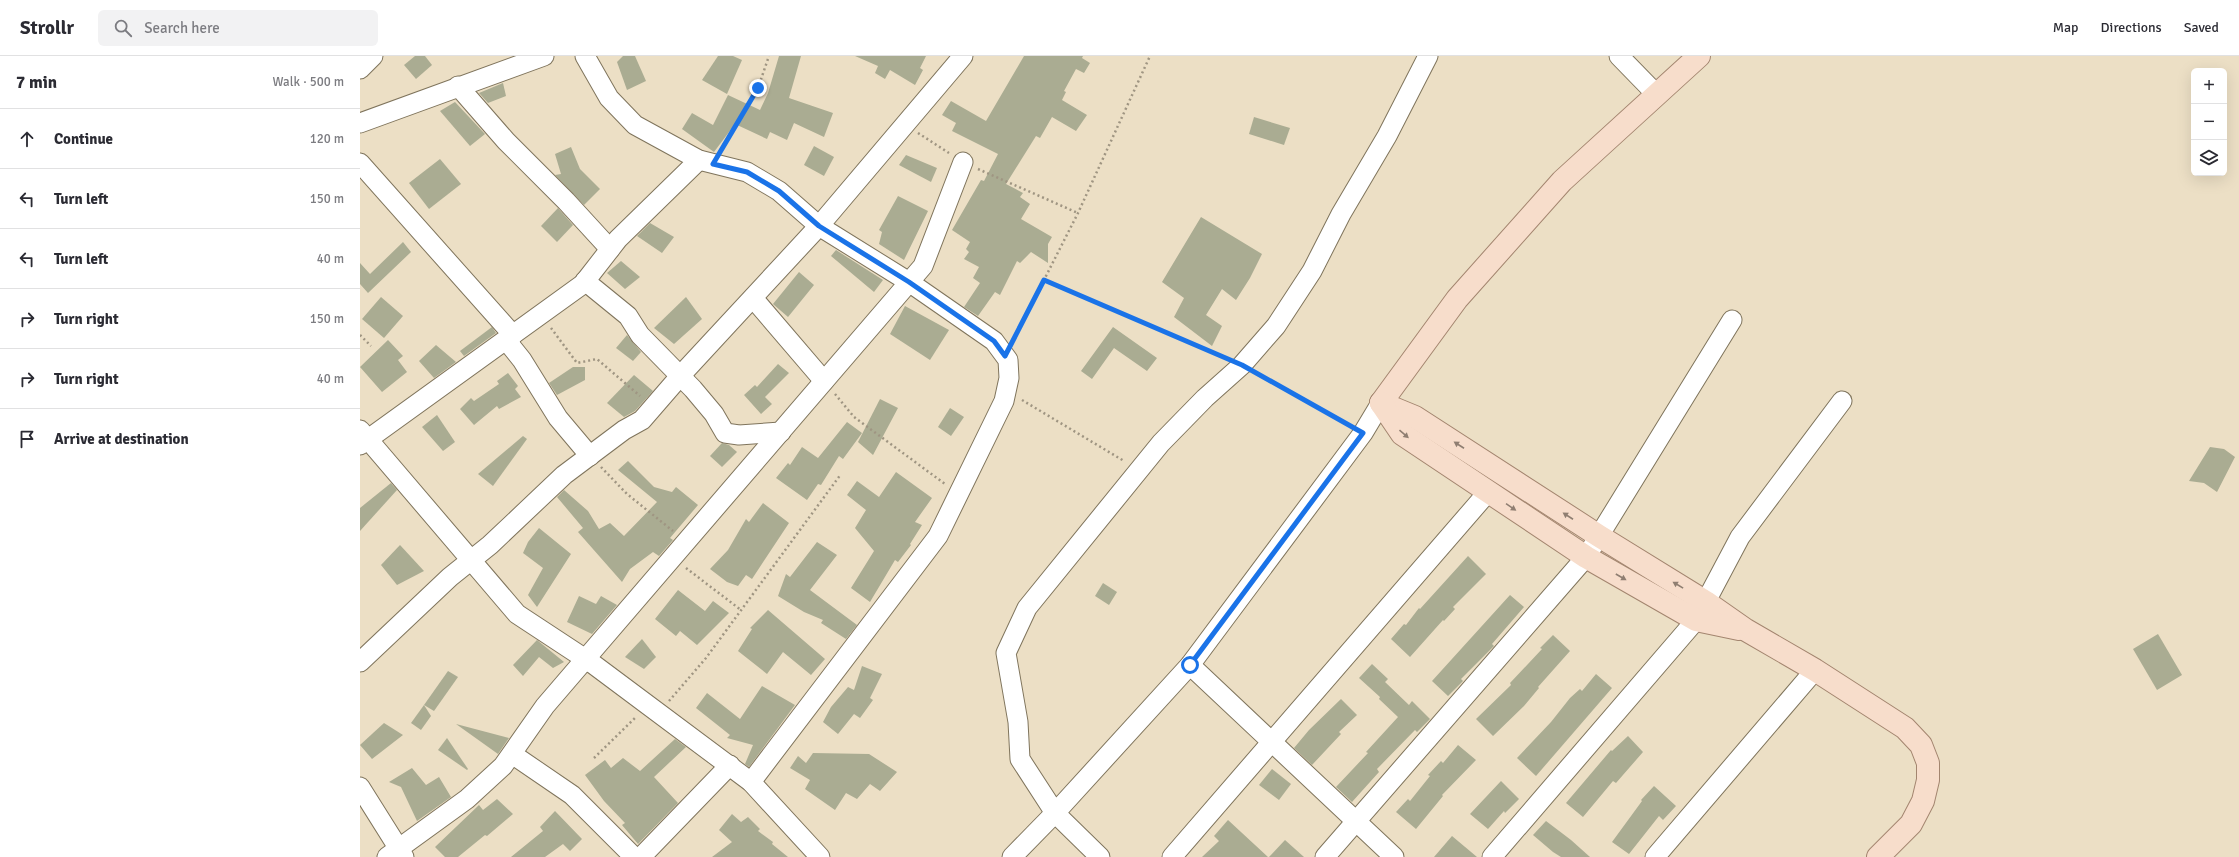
<!DOCTYPE html>
<meta charset="utf-8">
<style>
:root{--surface:#fff;--page:#f2f2f3;--text:#2b2b33;--muted:#7c7c81;--line:#e1e1e2}
body{margin:0;font-family:Signika,sans-serif;background:var(--page);color:var(--text)}
.controls{position:absolute;right:12px;top:12px;display:grid;overflow:hidden;border-radius:6px;box-shadow:0 4px 16px #0002}
.controls button{width:36px;height:36px;display:grid;place-items:center;padding:0;border:0;border-bottom:1px solid var(--line);background:var(--surface);color:var(--text);font:20px sans-serif}
.stop{position:absolute;width:12px;height:12px;margin:-9px;border:3px solid #1a73e8;border-radius:50%;background:#fff}
.stop.end{background:#1a73e8;border-color:#fff;box-shadow:0 1px 4px #0008}
.list{margin:0;padding:0;list-style:none}
h2{display:flex;justify-content:space-between;align-items:center;height:52px;margin:0;padding:0 16px;font-size:17px}
h2 small{font-size:13px;font-weight:400;color:var(--muted)}
.list li{display:grid;grid-template-columns:26px 1fr auto;gap:12px;align-items:center;box-sizing:border-box;height:60px;padding:0 16px;border-top:1px solid var(--line)}
.list b{display:block;font-size:15px;white-space:nowrap}
.list em{font-size:13px;font-style:normal;color:var(--muted)}
.icon{flex:none;width:22px;height:22px;fill:none;stroke:currentColor;stroke-width:2;stroke-linecap:round;stroke-linejoin:round}
.map{position:relative;flex:none;width:1879px;height:801px;overflow:hidden}
header{display:flex;align-items:center;gap:24px;box-sizing:border-box;height:56px;padding:0 20px;background:var(--surface);border-bottom:1px solid var(--line)}
header strong{font-size:19px}
nav{display:flex;gap:22px;margin-inline-start:auto;font-size:14px}
.search{width:280px;height:36px;background:var(--page);display:flex;align-items:center;gap:10px;box-sizing:border-box;padding:0 14px;border-radius:6px;color:var(--muted);font-size:15px}
main{display:flex}
aside{flex:1;background:var(--surface)}
.map>svg:first-child{display:block}
.building{fill:#aaac92}
.lines{fill:none;stroke-linecap:round;stroke-linejoin:round}
.minor-casing{stroke:#7f745c;stroke-width:21}
.major-casing{stroke:#a3856f;stroke-width:24}
.path{stroke:#9f9582;stroke-width:2.5;stroke-dasharray:2 3;stroke-linecap:butt}
.minor{stroke:#fff;stroke-width:19}
.major{stroke:#f7ddcb;stroke-width:22}
.oneway{fill:#8f7e71}
.route{stroke:#1a73e8;stroke-width:5}
</style>
<header>
<strong>Strollr</strong>
<div class="search"><svg class="icon" aria-label="search" viewBox="0 0 24 24"><circle cx="10" cy="10" r="6"/><path d="M15 15l6 6"/></svg>Search here</div>
<nav><a>Map</a><a>Directions</a><a>Saved</a></nav>
</header>
<main>
<aside>
<h2>7 min<small>Walk · 500 m</small></h2>
<ul class="list">
<li><svg class="icon" aria-label="ahead" viewBox="0 0 24 24"><path d="M12 20V5M6 11l6-6 6 6"/></svg><div><b>Continue</b></div><em>120 m</em></li>
<li><svg class="icon" aria-label="left" viewBox="0 0 24 24"><path d="M17 20v-9H6M10 6l-5 5 5 5"/></svg><div><b>Turn left</b></div><em>150 m</em></li>
<li><svg class="icon" aria-label="left" viewBox="0 0 24 24"><path d="M17 20v-9H6M10 6l-5 5 5 5"/></svg><div><b>Turn left</b></div><em>40 m</em></li>
<li><svg class="icon" aria-label="right" viewBox="0 0 24 24"><path d="M7 20v-9h11M14 6l5 5-5 5"/></svg><div><b>Turn right</b></div><em>150 m</em></li>
<li><svg class="icon" aria-label="right" viewBox="0 0 24 24"><path d="M7 20v-9h11M14 6l5 5-5 5"/></svg><div><b>Turn right</b></div><em>40 m</em></li>
<li><svg class="icon" aria-label="arrive" viewBox="0 0 24 24"><path d="M6 21V4h12l-3 4 3 4H6"/></svg><div><b>Arrive at destination</b></div></li>
</ul>
</aside>
<div class="map">
<svg width="1879" height="801" viewBox="0 0 1879 801">
<rect width="100%" height="100%" fill="#ecdfc5"/>
<g class="building">
<polygon points="55,0 65,0 72,9 56,23 44,9"/>
<polygon points="263,0 275,0 286,25 267,34 257,6"/>
<polygon points="358,0 373,0 382,4 367,38 342,24"/>
<polygon points="419,0 441,0 429,42 473,57 464,81 434,67 427,84 410,76 407,83 375,68 354,96 322,73 332,57 353,69 368,39 400,54 408,37"/>
<polygon points="495,0 566,0 560,12 563,14 555,29 530,14 525,23 515,17 518,10"/>
<polygon points="664,0 723,0 722,2 730,7 724,17 716,13 704,35 706,36 702,44 727,59 716,75 692,61 680,82 676,80 646,128 663,137 660,141 670,148 661,163 692,181 688,188 688,207 671,196 660,207 657,205 640,239 635,236 618,260 604,251 620,227 613,222 619,211 604,203 609,196 606,193 610,186 592,174 621,124 624,125 638,98 592,75 596,67 582,59 591,45 626,65"/>
<polygon points="143,27 146,40 128,47 119,37"/>
<polygon points="95,46 125,78 110,90 80,55"/>
<polygon points="894,61 930,72 924,89 889,78"/>
<polygon points="454,90 474,101 464,120 444,109"/>
<polygon points="211,91 220,113 240,133 224,149 195,119 201,118 195,98"/>
<polygon points="546,99 577,112 571,126 539,109"/>
<polygon points="80,103 101,128 69,153 49,127"/>
<polygon points="538,140 568,155 544,204 519,188 522,176 519,174"/>
<polygon points="198,152 213,169 197,186 181,170"/>
<polygon points="841,161 902,198 890,222 876,244 862,233 846,259 862,270 852,290 814,261 824,242 802,226"/>
<polygon points="290,167 314,181 302,197 277,180"/>
<polygon points="43,186 51,196 8,237 0,228 0,207 10,218"/>
<polygon points="476,194 523,224 514,236 471,200"/>
<polygon points="261,205 280,221 265,233 247,217"/>
<polygon points="439,216 454,229 428,261 413,248"/>
<polygon points="21,241 43,260 24,282 2,263"/>
<polygon points="326,241 342,263 314,288 294,272"/>
<polygon points="545,250 589,274 570,304 530,278"/>
<polygon points="132,271 136,277 104,300 100,295"/>
<polygon points="753,271 797,302 787,315 754,292 732,323 721,315"/>
<polygon points="267,279 281,296 273,305 256,292"/>
<polygon points="28,284 43,300 38,304 47,316 22,336 0,311"/>
<polygon points="76,289 96,306 74,322 59,305"/>
<polygon points="418,308 429,317 405,341 412,348 401,358 384,339 395,329 397,331"/>
<polygon points="213,311 225,311 225,324 197,339 189,327"/>
<polygon points="148,317 158,330 155,333 161,341 139,353 137,350 114,369 100,353 111,342 114,345 139,328 137,325"/>
<polygon points="274,319 293,335 275,355 264,361 247,347"/>
<polygon points="520,343 538,352 513,399 498,386"/>
<polygon points="590,352 604,361 591,380 578,371"/>
<polygon points="77,359 95,386 83,395 62,371"/>
<polygon points="487,366 502,377 483,403 479,400 461,429 458,428 447,444 416,422 428,407 430,409 442,391 458,402"/>
<polygon points="163,380 167,383 133,430 118,418"/>
<polygon points="362,387 369,389 377,396 362,411 350,400"/>
<polygon points="1850,391 1864,393 1875,401 1857,436 1844,427 1829,425"/>
<polygon points="268,405 294,431 312,436 316,431 338,449 310,482 313,484 299,500 293,496 270,513 262,526 218,476 223,472 197,441 204,434 228,455 239,473 250,467 264,480 297,446 258,414"/>
<polygon points="536,416 572,442 555,466 562,469 550,488 551,489 538,506 535,504 510,546 491,532 514,495 495,472 506,454 487,439 497,425 519,441"/>
<polygon points="31,427 37,434 0,475 0,452"/>
<polygon points="403,447 429,467 392,523 386,519 378,530 367,526 350,513 368,494 386,463 389,466"/>
<polygon points="179,472 211,498 177,551 168,539 183,512 163,497 168,486"/>
<polygon points="457,486 477,499 450,534 497,569 486,583 461,567 463,564 444,556 418,540 426,518 430,521"/>
<polygon points="40,489 64,515 37,529 21,509"/>
<polygon points="1108,500 1126,518 1093,551 1095,553 1084,565 1083,564 1050,601 1031,583 1044,568 1046,569 1059,552 1060,553"/>
<polygon points="743,527 757,536 749,549 735,540"/>
<polygon points="318,534 345,555 353,545 369,557 337,589 320,575 316,580 295,563"/>
<polygon points="1150,539 1164,551 1132,588 1134,590 1101,623 1103,625 1088,640 1072,625"/>
<polygon points="219,540 236,548 241,540 257,549 232,578 207,566"/>
<polygon points="408,554 465,603 451,619 423,596 407,618 378,595 392,573 390,572"/>
<polygon points="1798,578 1822,619 1797,634 1773,593"/>
<polygon points="1193,579 1210,595 1178,631 1179,632 1164,650 1133,680 1116,663 1151,629 1150,627 1182,593 1180,592"/>
<polygon points="282,583 296,601 284,613 265,601"/>
<polygon points="177,584 204,606 193,612 179,601 163,620 153,609"/>
<polygon points="1012,608 1028,623 1025,626 1049,649 1052,645 1070,663 1057,676 1055,674 1017,713 1019,716 992,746 976,731 1008,697 1006,696 1038,661 1019,643 1020,641 999,622"/>
<polygon points="502,610 522,618 510,642 513,644 500,662 494,658 478,678 463,666 471,651 488,631 494,634"/>
<polygon points="88,615 98,621 74,655 64,649"/>
<polygon points="1236,618 1252,632 1176,720 1157,702 1191,666 1210,642 1220,633 1222,635"/>
<polygon points="402,630 435,649 389,711 385,708 393,689 367,682 370,679 336,652 347,637 380,663"/>
<polygon points="981,643 997,659 979,676 981,678 952,709 934,692 949,674"/>
<polygon points="64,649 71,660 61,674 51,667"/>
<polygon points="24,667 43,679 12,703 0,689"/>
<polygon points="96,668 149,682 138,698"/>
<polygon points="1268,680 1283,696 1256,727 1253,725 1223,761 1206,747 1251,694 1252,695"/>
<polygon points="87,682 108,713 107,714 78,694"/>
<polygon points="315,683 326,691 294,721 318,747 278,788 262,769 265,767 244,745 225,719 245,704 251,712 263,702 280,715"/>
<polygon points="1098,689 1116,704 1082,739 1083,740 1056,773 1036,756 1048,743 1050,745 1070,720 1068,719 1081,705 1083,707"/>
<polygon points="453,697 509,698 537,716 520,735 510,728 497,743 486,737 475,754 445,733 450,724 430,712 438,700 446,707"/>
<polygon points="52,712 66,729 79,721 91,741 57,765 41,731 29,726"/>
<polygon points="912,713 931,728 919,744 899,729"/>
<polygon points="1141,725 1159,743 1145,757 1144,755 1128,773 1110,758"/>
<polygon points="1294,730 1316,750 1303,764 1299,760 1269,798 1252,786 1282,745 1281,744"/>
<polygon points="137,743 153,758 127,780 125,779 98,801 85,801 75,791 119,749 123,754"/>
<polygon points="195,755 222,783 210,795 203,788 185,801 151,801 183,775 180,771"/>
<polygon points="372,758 381,766 388,761 400,773 398,775 413,786 412,788 428,801 352,801 372,786 359,774"/>
<polygon points="868,764 908,801 842,801 859,785 854,780"/>
<polygon points="1186,765 1211,784 1230,801 1201,801 1193,796 1173,779"/>
<polygon points="1092,780 1117,801 1074,801"/>
<polygon points="925,784 944,801 909,801"/>
</g>
<g class="lines">
<g class="minor-casing">
<g id="minor">
<polyline points="225,0 249,42 275,69 339,104 387,116 419,135 459,170 549,226 634,285 648,304 649,322 644,345 578,480 391,726"/>
<polyline points="1259,0 1297,39"/>
<polyline points="0,13 13,0"/>
<polyline points="98,30 146,85 206,145 250,193"/>
<polyline points="0,67 184,0"/>
<polyline points="0,107 153,279"/>
<polyline points="225,225 268,260 280,279 333,333 354,358 365,377 379,379 421,376"/>
<polyline points="393,242 464,325"/>
<polyline points="146,284 162,304 198,362 230,400"/>
<polyline points="1021,347 1003,377 830,609 695,757 660,703 658,666 646,597 667,552 801,387 845,342 882,309 916,270 952,215 981,158 1027,80 1068,0"/>
<polyline points="0,374 157,558 233,608 391,726 460,801"/>
<polyline points="0,389 223,228 258,183 339,104"/>
<polyline points="0,606 90,521 130,489 204,419 264,374 282,364 321,319 459,170 603,0"/>
<polyline points="830,609 1034,801"/>
<polyline points="152,698 212,739 274,801"/>
<polyline points="0,731 44,801"/>
<polyline points="27,801 107,743 143,710 185,650 563,210 603,106"/>
<polyline points="281,801 370,709"/>
<polyline points="652,801 695,757 740,801"/>
<polyline points="812,801 1128,436"/>
<polyline points="965,801 1226,501 1372,264"/>
<polyline points="1132,801 1336,564 1380,481 1482,345"/>
<polyline points="1295,801 1455,614"/>
</g>
</g>
<g class="major-casing">
<g id="major">
<polyline points="1021,347 1055,361 1239,480 1346,546 1386,574 1455,614 1545,672 1561,689 1568,707 1568,724 1563,745 1551,768 1518,801"/>
<polyline points="1021,347 1097,243 1202,125 1339,0"/>
<polyline points="1021,347 1042,378 1226,501 1336,564 1379,573"/>
</g>
</g>
<g class="path">
<polyline points="558,77 589,97"/>
<polyline points="361,93 398,32 409,0"/>
<polyline points="618,113 718,157"/>
<polyline points="684,224 866,302"/>
<polyline points="191,272 217,307 237,303 280,340"/>
<polyline points="0,279 11,290"/>
<polyline points="654,283 718,157 790,0"/>
<polyline points="897,317 988,369"/>
<polyline points="475,338 494,361 585,428"/>
<polyline points="662,344 764,405"/>
<polyline points="241,411 267,438 313,475"/>
<polyline points="326,512 381,554"/>
<polyline points="309,645 346,602 481,418"/>
<polyline points="234,702 276,661"/>
</g>
<use href="#minor" class="minor"/>
<use href="#major" class="major"/>
</g>
<defs><path id="oneway-solid" d="M-6-.8H1V-3.2L6.5 0L1 3.2V.8H-6Z"/></defs>
<g class="oneway">
<use href="#oneway-solid" transform="translate(1044 378) rotate(41)"/>
<use href="#oneway-solid" transform="translate(1099 389) rotate(-147)"/>
<use href="#oneway-solid" transform="translate(1151 451) rotate(34)"/>
<use href="#oneway-solid" transform="translate(1208 460) rotate(-147)"/>
<use href="#oneway-solid" transform="translate(1261 521) rotate(30)"/>
<use href="#oneway-solid" transform="translate(1318 529) rotate(-149)"/>
</g>
<g class="lines">
<polyline class="route" points="398,32 353,108 387,116 419,135 459,170 549,226 634,285 645,300 684,224 882,309 1003,377 830,609"/>
</g>
</svg>
<div class="controls">
<button>+</button>
<button>−</button>
<button><svg class="icon" aria-label="layers" viewBox="0 0 24 24"><path d="M12 4l9 5-9 5-9-5zM3 14l9 5 9-5"/></svg></button>
</div>
<div class="stop" style="left:830px;top:609px"></div>
<div class="stop end" style="left:398px;top:32px"></div>
</div>
</main>
